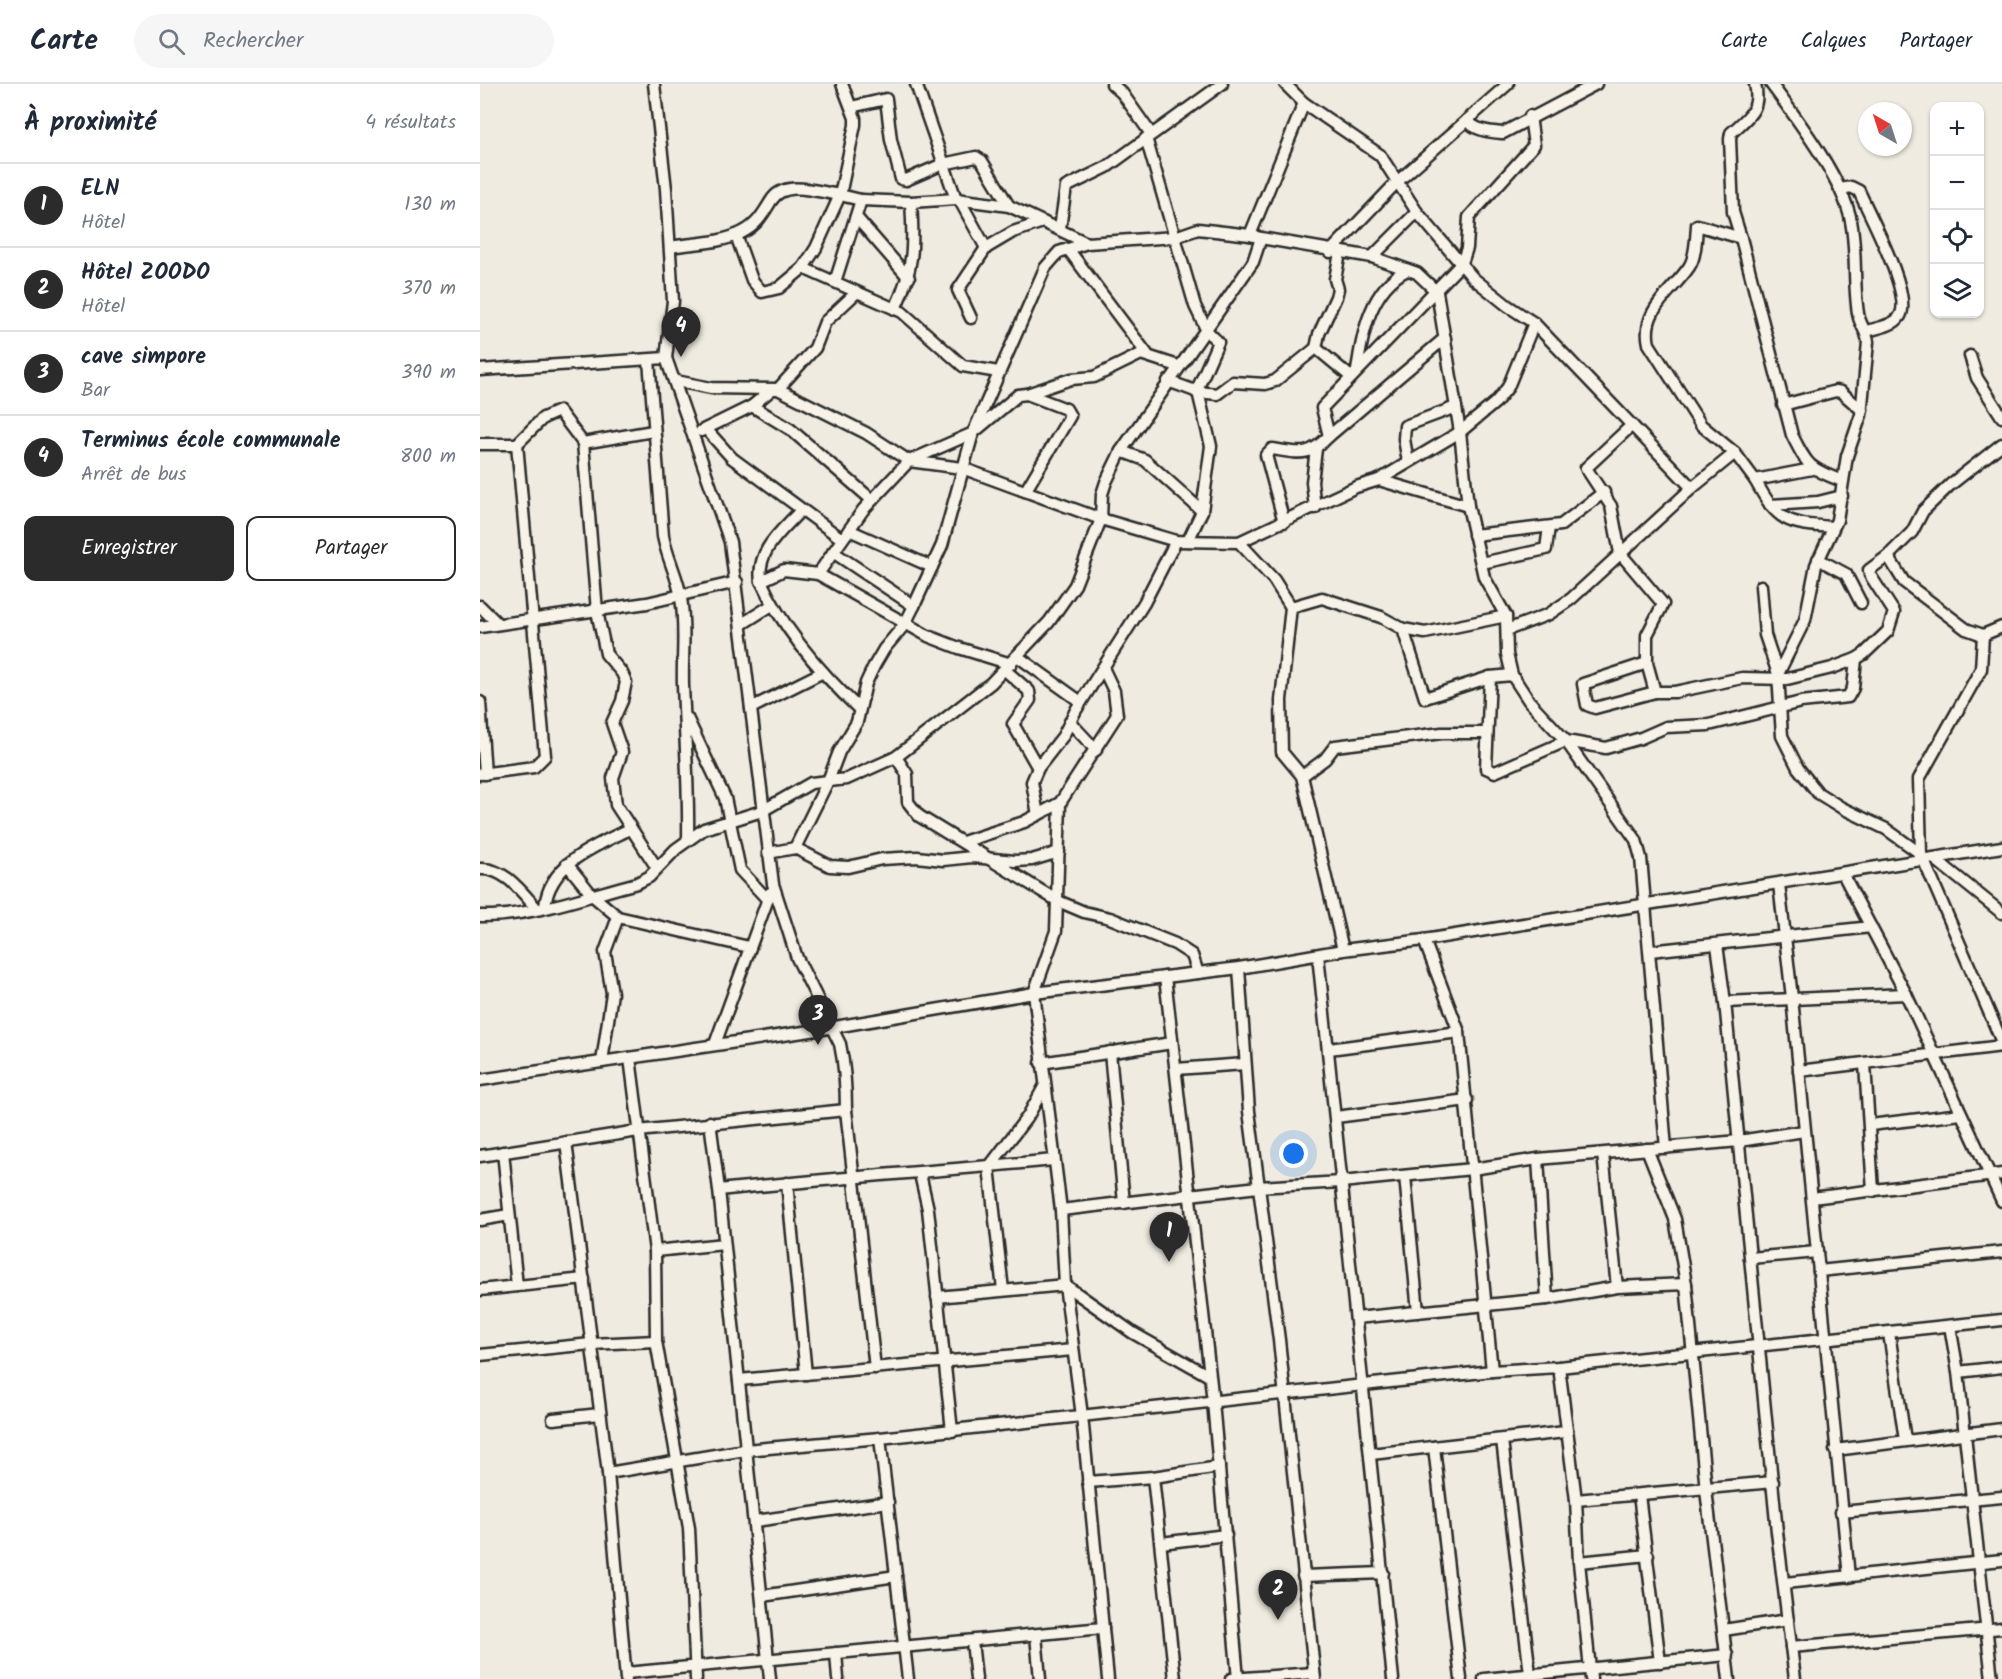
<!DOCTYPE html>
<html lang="fr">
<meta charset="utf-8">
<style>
:root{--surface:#fff;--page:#f6f6f7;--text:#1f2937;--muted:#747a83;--line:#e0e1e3;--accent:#2b2b2b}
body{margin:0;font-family:Kalam,sans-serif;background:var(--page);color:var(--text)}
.controls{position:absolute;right:18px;top:18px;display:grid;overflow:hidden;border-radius:12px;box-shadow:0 2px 4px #0004}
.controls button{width:54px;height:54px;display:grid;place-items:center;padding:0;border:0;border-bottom:2px solid var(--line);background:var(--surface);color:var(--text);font:30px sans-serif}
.compass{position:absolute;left:1378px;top:18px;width:54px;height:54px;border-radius:50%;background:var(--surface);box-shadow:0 2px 4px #0004;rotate:321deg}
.you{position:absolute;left:814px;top:1070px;width:21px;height:21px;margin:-15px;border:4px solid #fff;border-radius:50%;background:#1a73e8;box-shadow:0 0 0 9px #1a73e833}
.badge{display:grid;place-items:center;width:39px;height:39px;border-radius:50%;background:var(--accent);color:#fff;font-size:20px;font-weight:700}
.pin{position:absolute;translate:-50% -50px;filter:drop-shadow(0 2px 3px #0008)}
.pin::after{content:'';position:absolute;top:32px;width:21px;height:18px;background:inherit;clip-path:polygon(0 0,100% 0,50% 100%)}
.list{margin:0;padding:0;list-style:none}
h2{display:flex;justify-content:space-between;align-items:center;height:78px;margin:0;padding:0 24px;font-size:26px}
h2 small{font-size:20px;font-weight:400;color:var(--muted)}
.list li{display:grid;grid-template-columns:39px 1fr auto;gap:18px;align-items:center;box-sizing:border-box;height:84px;padding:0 24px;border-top:2px solid var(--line)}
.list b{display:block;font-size:22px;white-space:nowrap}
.list p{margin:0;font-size:20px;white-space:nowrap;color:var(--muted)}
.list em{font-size:20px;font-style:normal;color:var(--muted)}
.actions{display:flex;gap:12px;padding:18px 24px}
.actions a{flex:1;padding:14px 0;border:2px solid var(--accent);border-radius:12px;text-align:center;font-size:21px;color:var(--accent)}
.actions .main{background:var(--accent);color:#fff}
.icon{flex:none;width:33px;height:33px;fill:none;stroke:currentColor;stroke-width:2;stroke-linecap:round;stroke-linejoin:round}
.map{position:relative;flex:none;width:1522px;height:1595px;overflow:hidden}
header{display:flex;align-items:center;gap:36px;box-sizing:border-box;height:84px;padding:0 30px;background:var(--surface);border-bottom:2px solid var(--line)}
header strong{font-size:28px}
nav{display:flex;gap:33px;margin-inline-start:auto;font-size:21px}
.search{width:420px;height:54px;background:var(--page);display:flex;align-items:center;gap:15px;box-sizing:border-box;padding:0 21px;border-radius:33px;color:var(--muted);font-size:22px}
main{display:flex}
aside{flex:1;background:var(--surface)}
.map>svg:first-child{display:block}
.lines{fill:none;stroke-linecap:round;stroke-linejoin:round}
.minor-casing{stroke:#2b2b2b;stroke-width:15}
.minor{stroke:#f7f3e8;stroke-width:10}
</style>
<header>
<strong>Carte</strong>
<div class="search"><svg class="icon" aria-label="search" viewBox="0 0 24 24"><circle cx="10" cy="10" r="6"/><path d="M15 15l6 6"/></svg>Rechercher</div>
<nav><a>Carte</a><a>Calques</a><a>Partager</a></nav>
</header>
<main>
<aside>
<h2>À proximité<small>4 résultats</small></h2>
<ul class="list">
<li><span class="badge">1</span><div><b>ELN</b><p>Hôtel</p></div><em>130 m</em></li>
<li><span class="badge">2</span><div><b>Hôtel ZOODO</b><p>Hôtel</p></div><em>370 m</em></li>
<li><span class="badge">3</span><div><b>cave simpore</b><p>Bar</p></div><em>390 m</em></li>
<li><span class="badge">4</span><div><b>Terminus école communale</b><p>Arrêt de bus</p></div><em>800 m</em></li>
</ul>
<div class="actions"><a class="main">Enregistrer</a><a>Partager</a></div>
</aside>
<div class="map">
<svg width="1522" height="1595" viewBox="0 0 1522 1595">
<rect width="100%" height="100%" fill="#efebe0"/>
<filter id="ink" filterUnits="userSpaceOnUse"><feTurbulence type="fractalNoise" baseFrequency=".0167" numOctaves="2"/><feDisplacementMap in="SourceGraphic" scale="12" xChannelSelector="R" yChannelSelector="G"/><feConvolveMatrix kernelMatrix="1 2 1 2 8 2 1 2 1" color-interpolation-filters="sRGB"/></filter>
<g filter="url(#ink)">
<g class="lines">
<g class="minor-casing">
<g id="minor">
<path d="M174 0 186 105 193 217 186 274 250 458 293 800 317 874 360 960C365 983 366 1003 366 1026L395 1284"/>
<polyline points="436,0 476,115 529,122 607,159"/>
<polyline points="632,0 642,9 671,50"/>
<path d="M1291 0C1317 35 1363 95 1371 137 1377 167 1373 199 1378 229 1379 240 1387 247 1388 258L1381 331 1367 372 1357 436 1336 481 1325 536 1298 590 1302 652 1318 684 1338 709 1362 724 1406 745 1441 770"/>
<polyline points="824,19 900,71 937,128 993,194 1028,222 1054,239"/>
<polyline points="371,23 406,15 411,56 421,95 426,96 463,80 496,73 502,77 529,122"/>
<path d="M987 36C995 47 1011 48 1023 49L1116 0"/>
<polyline points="666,54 715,222 727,247 738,258 716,308"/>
<path d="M1361 105 1371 103 1379 107C1389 130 1433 211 1420 232 1414 242 1397 244 1387 247"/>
<polyline points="479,115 506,164"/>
<polyline points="381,116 431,118 476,115"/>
<polyline points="376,133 429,194"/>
<polyline points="580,144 586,103 627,83 742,0"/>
<polyline points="256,151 272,196 282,208 299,204 323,184"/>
<polyline points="781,154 892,173 937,189 957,208 980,348 988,422 1004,493 1026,532 1027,570 1032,591 1049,617 1086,657 1126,664 1161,654 1186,643 1229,641 1321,618 1368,613 1373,604 1376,575"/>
<path d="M1261 154 1253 128 1250 55 1251 49C1269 32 1281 26 1275 0"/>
<path d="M190 163C213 159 243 159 263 148 277 141 283 130 291 117 304 95 338 108 360 111L375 41V34L362 0"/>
<polyline points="588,165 667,270"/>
<polyline points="850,168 917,98 1028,0"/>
<polyline points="892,173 937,128"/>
<polyline points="355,198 381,116 360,111 336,164 323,184 422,228 483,282 518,288"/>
<path d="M415 225C434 184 434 162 431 118"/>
<polyline points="491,234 478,206 506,164 533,148 563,138"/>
<polyline points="836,264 839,250 856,213 858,205 855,195 860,169"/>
<polyline points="1490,272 1497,294 1522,333"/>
<path d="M169 276 183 452C187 474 198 493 201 514 206 543 202 572 203 601 205 653 209 704 208 756"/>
<polyline points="0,286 186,274"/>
<path d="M877 287C882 249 891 204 927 186"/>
<polyline points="196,297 231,304 298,305 386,349 429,377 482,384 621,435 696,457 759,458 876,403 899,396 980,348 1016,318 1028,303 1054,239 1212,404"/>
<polyline points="688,297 718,308 731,362 722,427 708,457"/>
<polyline points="298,305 335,264 345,238 376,209"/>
<polyline points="718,308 737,310 753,298 785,300 795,297 836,264 871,293"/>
<polyline points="547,310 591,295 614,293 661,270 698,282"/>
<polyline points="1303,321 1356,307 1361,308 1382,326"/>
<polyline points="272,322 310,345 392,416"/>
<polyline points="1152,341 1106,384 1131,422 1140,469 1183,520 1167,551 1167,579"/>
<polyline points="226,345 252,374 362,455"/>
<polyline points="173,347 103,359 117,527 126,570 142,589 146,598 142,617 132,639 142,668 133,694 136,721 177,784"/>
<polyline points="221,347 272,322 290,307"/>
<polyline points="849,352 965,254"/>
<polyline points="0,360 37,360"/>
<polyline points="641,367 665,376 722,427"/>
<polyline points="928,378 924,355 925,342 976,323"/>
<path d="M1332 385 1275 396 1255 369 1221 341 1169 260C1161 226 1192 208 1209 183 1216 173 1216 154 1217 141L1261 154 1312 351C1328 383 1329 384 1362 397"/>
<polyline points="899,396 988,422"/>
<path d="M1275 396C1298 438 1306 440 1353 443"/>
<polyline points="1290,421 1338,418 1362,412"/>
<polyline points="835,424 832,398 836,365"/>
<path d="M804 438 786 371 792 365C819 369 828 374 849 352L842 324 982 179 987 164 989 133 1054 61 1050 32"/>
<polyline points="369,446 452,483"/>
<polyline points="994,451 1081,441 1124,408"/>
<polyline points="759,458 794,496 811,523 842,514 901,533 923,545 945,614 1010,593 1032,591"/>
<polyline points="1408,472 1424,498 1486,545 1503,551 1522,543"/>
<polyline points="1338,475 1366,490 1381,519"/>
<polyline points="1002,479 1066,465 1069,443"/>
<polyline points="338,490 383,426 429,377 493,349 538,311 547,310 586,325 590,332 546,406"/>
<path d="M281 497C276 466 302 447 321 426"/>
<polyline points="1281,502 1285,551 1298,590"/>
<polyline points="0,522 18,540"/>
<polyline points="434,522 462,461 493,349 565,184 579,168 607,159 695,153 718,145 770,151"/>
<polyline points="811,523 801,616 802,668 822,692 863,866"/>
<polyline points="262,540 292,521"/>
<polyline points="0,543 167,519 257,498"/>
<polyline points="923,545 945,549 1026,532"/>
<polyline points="1027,546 1069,530 1091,515 1212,404 1255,369"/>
<polyline points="1503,551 1501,585 1439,695 1441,770 1522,958"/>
<polyline points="537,572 601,618"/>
<polyline points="623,584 634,607 637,631 580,719 576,847 554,909 581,1126 585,1201 602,1332 628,1595"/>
<polyline points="525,586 549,607 550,616 533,640 558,684"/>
<polyline points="1010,593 1006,684 1015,688 1086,657 1156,756 1161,774 1186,1064"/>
<polyline points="1175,608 1167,579 1103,600 1107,621 1115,624 1175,608 1195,608 1262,594 1307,595 1352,584 1376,575 1384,570 1408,547 1414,528 1390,491 1389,486 1408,472 1432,448 1443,427 1470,401 1522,360"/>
<polyline points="0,618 5,690"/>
<polyline points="271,624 343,588"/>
<path d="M379 625C341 589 303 545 281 497L304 486 338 490 448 552 479 564 531 580"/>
<polyline points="207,634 245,714 260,786 287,815"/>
<polyline points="590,638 616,666"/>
<polyline points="416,673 427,690 428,718 439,732 578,817 604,828 630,834 695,860 712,871 718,889"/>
<polyline points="0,690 54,683 65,672 37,360 63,334 79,327 103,359"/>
<polyline points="822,692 845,675 855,662 962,649 1006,649"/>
<polyline points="558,731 552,698 558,684 583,652 596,626 664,519 696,457"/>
<polyline points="483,758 544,738 580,719"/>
<polyline points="315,764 348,697 359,668 377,638 386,599 394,582 404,565 425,540 434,522 353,468"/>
<polyline points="288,769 315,764 350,782 368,783 402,775 437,773 463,776 492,773 535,777 552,776 579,768"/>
<polyline points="1455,775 1522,829"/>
<polyline points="87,780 112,811 138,833 269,863"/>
<path d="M0 785C24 783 42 808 57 825"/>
<polyline points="1363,790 1426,910 1522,1117"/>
<polyline points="1299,800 1312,914 1369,1493"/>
<path d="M65 822C70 779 115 762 150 745"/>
<path d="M0 832C53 833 106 812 157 799L169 793 196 765 224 745 282 727 331 699 367 695 416 673 511 599 569 538 595 501 621 435 622 410 626 398 641 367 773 178 781 154 770 151 824 19 805 0"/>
<polyline points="944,856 979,948 1012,1287"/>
<polyline points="1237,861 1245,918 1297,1448 1315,1595"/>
<polyline points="1170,867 1391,843"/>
<polyline points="838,871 913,1595"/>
<polyline points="759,884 769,1027 799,1256 835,1595"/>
<polyline points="685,893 733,1318 758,1595"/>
<polyline points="1245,918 1426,910"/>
<polyline points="235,960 290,809"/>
<polyline points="849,965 979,948"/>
<polyline points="630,968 644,1119"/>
<polyline points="150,974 175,1167 176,1257 209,1444 216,1595"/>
<polyline points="122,978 132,909 125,868 138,833"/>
<polyline points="561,979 692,959"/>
<polyline points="1385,980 1393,1107"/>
<polyline points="696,985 765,980"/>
<polyline points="1319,987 1522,962"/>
<polyline points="0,996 337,946 554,909 759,884 863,866 944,856 1522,763"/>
<polyline points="856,1033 987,1016"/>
<polyline points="230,1038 239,1106 290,1595"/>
<polyline points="1390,1041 1481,1030"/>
<polyline points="86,1058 128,1389 146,1595"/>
<polyline points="1167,1065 1195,1135 1206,1200 1226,1406 1249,1595"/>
<polyline points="23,1068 37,1202"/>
<polyline points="1123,1070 1137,1203"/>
<polyline points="0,1072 158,1047 366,1026"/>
<polyline points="1058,1075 1067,1215"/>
<polyline points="440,1090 448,1125 472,1347"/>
<polyline points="925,1092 938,1228"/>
<polyline points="307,1099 326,1290"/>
<path d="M239 1106C351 1094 462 1087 573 1076"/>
<polyline points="1332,1114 1522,1090"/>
<polyline points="581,1126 778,1103 861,1098 992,1085 1058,1075 1259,1057 1324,1047"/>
<polyline points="0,1136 29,1131"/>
<polyline points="175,1167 244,1160"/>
<polyline points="1270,1174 1337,1168"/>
<polyline points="1339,1187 1522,1168"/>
<polyline points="0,1206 104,1195"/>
<polyline points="523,1206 509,1083 548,1032 564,1003"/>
<polyline points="457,1213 585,1201 653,1249 729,1292"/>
<polyline points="876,1234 1067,1215 1137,1203 1206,1200"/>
<polyline points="1470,1242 1478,1288 1512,1595"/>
<polyline points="1409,1249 1425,1356"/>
<polyline points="0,1271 111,1260 176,1257"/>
<polyline points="1079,1283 1096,1416 1099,1478 1111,1595"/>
<polyline points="1478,1288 1522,1283"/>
<polyline points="259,1296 593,1266"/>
<polyline points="73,1335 120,1330"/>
<polyline points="400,1354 428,1595"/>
<polyline points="1022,1356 1050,1590"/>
<polyline points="954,1363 981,1595"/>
<polyline points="1355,1366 1522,1345"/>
<polyline points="891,1370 1085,1348"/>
<polyline points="128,1389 265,1366 400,1354 1012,1287 1079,1283 1522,1236"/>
<polyline points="673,1393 695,1595"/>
<polyline points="608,1398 673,1393 739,1383"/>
<polyline points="1159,1411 1180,1578"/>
<polyline points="1096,1416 1293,1398"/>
<polyline points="1361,1428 1522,1413"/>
<polyline points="275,1437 408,1418"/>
<polyline points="681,1459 746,1451"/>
<polyline points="1099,1478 1168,1471"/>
<polyline points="823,1492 903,1489"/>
<polyline points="1305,1499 1522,1476"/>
<polyline points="282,1512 416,1492"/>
<polyline points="1244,1546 1308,1536"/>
<polyline points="556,1551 560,1595"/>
<polyline points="492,1557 496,1595"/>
<polyline points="1311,1563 1522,1544"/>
<polyline points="356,1569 358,1595"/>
<polyline points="146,1589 623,1544"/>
<polyline points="751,1595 834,1589"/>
<polyline points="1004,1595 1247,1571"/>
</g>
</g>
<use href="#minor" class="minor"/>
</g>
</g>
</svg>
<div class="controls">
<button>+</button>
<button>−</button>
<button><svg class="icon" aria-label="locate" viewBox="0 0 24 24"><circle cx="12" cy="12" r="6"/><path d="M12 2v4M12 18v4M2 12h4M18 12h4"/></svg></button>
<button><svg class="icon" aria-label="layers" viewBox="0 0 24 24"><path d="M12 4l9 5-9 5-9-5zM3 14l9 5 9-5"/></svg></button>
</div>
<svg class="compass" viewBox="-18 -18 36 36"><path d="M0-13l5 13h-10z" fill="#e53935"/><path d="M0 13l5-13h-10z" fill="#747a83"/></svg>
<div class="you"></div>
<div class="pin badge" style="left:689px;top:1178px">1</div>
<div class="pin badge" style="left:798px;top:1536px">2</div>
<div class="pin badge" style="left:338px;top:961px">3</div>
<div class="pin badge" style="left:201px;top:273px">4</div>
</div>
</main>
